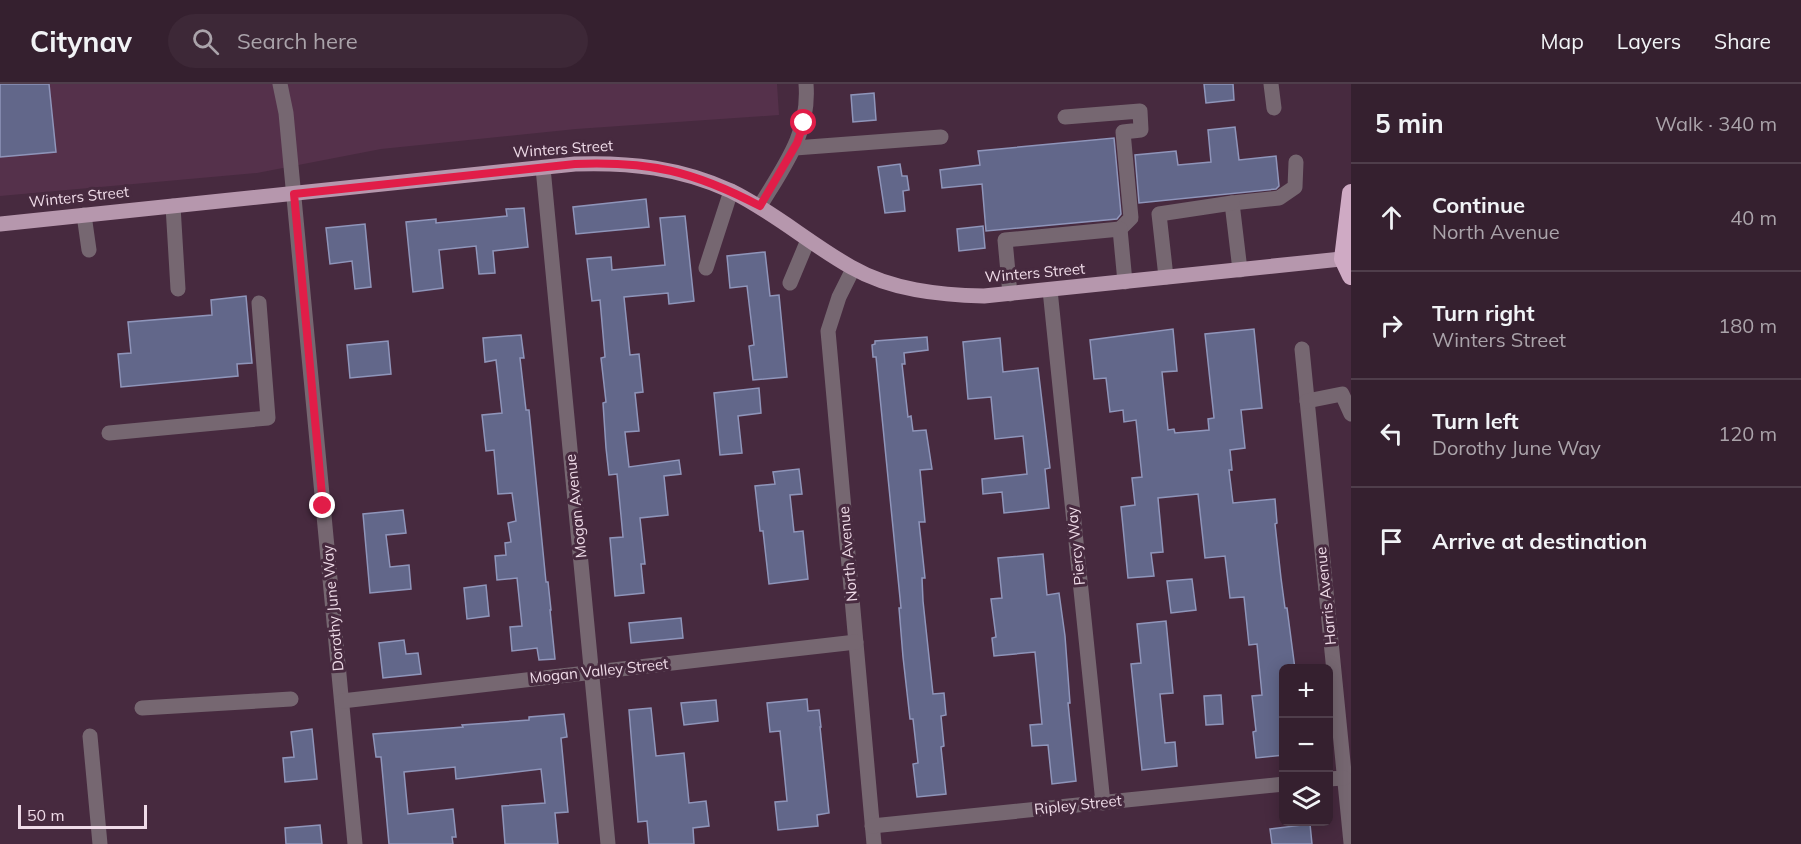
<!DOCTYPE html>
<meta charset="utf-8">
<style>
:root{--surface:#35202f;--page:#3d2837;--text:#f1f3f6;--muted:#aaa3aa;--line:#4f3e4b}
body{margin:0;font-family:Mulish,sans-serif;background:var(--page);color:var(--text)}
.controls{position:absolute;right:18px;bottom:18px;display:grid;overflow:hidden;border-radius:9px;box-shadow:0 3px 15px #0003}
.controls button{width:54px;height:54px;display:grid;place-items:center;padding:0;border:0;border-bottom:2px solid var(--line);background:var(--surface);color:var(--text);font:30px sans-serif}
.scale{position:absolute;left:18px;bottom:15px;width:129px;box-sizing:border-box;padding-left:6px;border:3px solid #efdbe8;border-top:0;font-size:16px;line-height:21px;white-space:nowrap;color:#efdbe8;-webkit-text-stroke:4px #472a3f;paint-order:stroke}
.stop{position:absolute;width:18px;height:18px;margin:-14px;border:4px solid #e11d48;border-radius:50%;background:#fff}
.stop.end{background:#e11d48;border-color:#fff;box-shadow:0 2px 6px #0008}
.list{margin:0;padding:0;list-style:none}
h2{display:flex;justify-content:space-between;align-items:center;height:78px;margin:0;padding:0 24px;font-size:26px}
h2 small{font-size:20px;font-weight:400;color:var(--muted)}
.list li{display:grid;grid-template-columns:39px 1fr auto;gap:18px;align-items:center;box-sizing:border-box;height:108px;padding:0 24px;border-top:2px solid var(--line)}
.list b{display:block;font-size:22px;white-space:nowrap}
.list p{margin:0;font-size:20px;white-space:nowrap;color:var(--muted)}
.list em{font-size:20px;font-style:normal;color:var(--muted)}
.icon{flex:none;width:33px;height:33px;fill:none;stroke:currentColor;stroke-width:2;stroke-linecap:round;stroke-linejoin:round}
.map{position:relative;flex:none;width:1351px;height:760px;overflow:hidden}
header{display:flex;align-items:center;gap:36px;box-sizing:border-box;height:84px;padding:0 30px;background:var(--surface);border-bottom:2px solid var(--line)}
header strong{font-size:28px}
nav{display:flex;gap:33px;margin-inline-start:auto;font-size:21px}
.search{width:420px;height:54px;background:var(--page);display:flex;align-items:center;gap:15px;box-sizing:border-box;padding:0 21px;border-radius:33px;color:var(--muted);font-size:22px}
main{display:flex}
aside{flex:1;background:var(--surface)}
.map>svg:first-child{display:block}
.built{fill:#55314b}
.building{fill:#62678a;stroke:#8f95ba;stroke-width:1.5}
.lines{fill:none;stroke-linecap:round;stroke-linejoin:round}
.minor{stroke:#766771;stroke-width:15}
.major{stroke:#b697ad;stroke-width:15}
.highway{stroke:#cfaac4;stroke-width:18}
.route{stroke:#e11d48;stroke-width:8}
.labels{text-anchor:middle;stroke-width:6;stroke-linejoin:round;paint-order:stroke}
.street-label{font-size:15px;fill:#efdbe8;stroke:#472a3f}
</style>
<header>
<strong>Citynav</strong>
<div class="search"><svg class="icon" aria-label="search" viewBox="0 0 24 24"><circle cx="10" cy="10" r="6"/><path d="M15 15l6 6"/></svg>Search here</div>
<nav><a>Map</a><a>Layers</a><a>Share</a></nav>
</header>
<main>
<div class="map">
<svg width="1351" height="760" viewBox="0 0 1351 760">
<rect width="100%" height="100%" fill="#472a3f"/>
<polygon class="built" points="0,0 777,0 779,31 576,45 381,65 257,89 0,112"/>
<g class="building">
<polygon points="0,0 49,0 56,68 0,73"/>
<polygon points="1204,0 1233,0 1234,16 1206,19"/>
<polygon points="874,9 876,36 853,38 851,11"/>
<polygon points="1235,43 1239,76 1276,72 1279,102 1276,105 1139,119 1135,71 1176,67 1178,81 1211,78 1208,46"/>
<polygon points="1114,54 1121,130 1117,135 986,147 982,100 942,104 940,86 980,81 978,67"/>
<polygon points="900,80 902,92 907,92 909,106 903,107 905,127 885,129 878,83"/>
<polygon points="646,115 649,143 576,150 573,123"/>
<polygon points="524,124 528,163 493,167 495,189 479,190 476,162 439,166 443,204 413,208 406,138 436,135 436,139 507,132 506,125"/>
<polygon points="685,132 694,217 669,220 668,209 624,213 630,271 639,270 643,308 635,309 639,347 625,348 629,383 679,376 681,390 664,392 668,431 640,434 645,480 641,480 644,509 615,512 610,454 623,453 617,390 609,391 606,364 603,319 606,318 601,274 605,273 600,216 592,217 587,175 611,173 612,186 665,181 660,134"/>
<polygon points="365,140 371,203 355,205 352,177 330,180 326,144"/>
<polygon points="983,142 985,164 959,167 957,145"/>
<polygon points="765,168 770,212 779,211 787,293 753,296 749,262 754,261 747,202 730,204 727,172"/>
<polygon points="246,212 252,279 237,280 238,292 121,303 118,270 131,269 128,238 212,231 211,216"/>
<polygon points="1173,245 1177,287 1162,288 1168,346 1174,345 1175,349 1209,346 1208,335 1214,334 1205,250 1254,245 1262,324 1241,326 1245,364 1230,366 1232,386 1229,386 1233,419 1275,415 1277,439 1275,440 1281,494 1285,524 1287,524 1295,585 1284,585 1284,671 1256,674 1253,648 1256,647 1252,612 1262,611 1257,560 1249,561 1244,513 1230,514 1225,472 1205,474 1198,410 1158,414 1163,468 1151,469 1154,492 1128,494 1121,423 1135,421 1132,394 1142,393 1136,336 1124,338 1123,326 1110,328 1106,294 1094,295 1090,256"/>
<polygon points="521,251 524,274 520,274 526,326 529,326 546,498 548,498 551,526 550,526 555,575 539,576 537,564 512,567 510,543 522,542 517,494 497,496 495,472 506,471 505,459 511,458 508,439 516,437 512,409 498,410 494,366 486,367 482,331 502,329 496,276 485,278 483,254"/>
<polygon points="927,253 928,266 904,269 905,280 902,280 908,333 911,332 913,347 926,346 932,385 920,386 925,438 919,438 925,494 922,494 923,517 933,610 944,609 946,631 941,632 944,662 941,663 946,710 917,713 913,680 918,679 913,635 910,635 903,573 899,524 901,524 876,273 873,273 872,261 875,260 875,257"/>
<polygon points="1000,254 1003,288 1038,284 1050,384 1045,385 1049,424 1004,429 1002,408 983,410 982,395 1027,390 1023,352 995,355 991,313 968,315 963,258"/>
<polygon points="388,257 391,290 350,294 347,261"/>
<polygon points="759,304 761,329 738,332 742,369 720,371 714,309"/>
<polygon points="799,385 802,410 790,411 794,448 803,447 808,495 769,500 763,447 760,447 755,402 775,400 773,388"/>
<polygon points="403,426 406,449 386,451 390,483 409,481 411,505 370,509 363,430"/>
<polygon points="1043,470 1047,511 1059,509 1065,552 1070,619 1068,619 1076,697 1052,700 1048,661 1032,662 1030,641 1042,640 1035,568 994,572 992,554 996,553 991,515 1002,514 998,474"/>
<polygon points="1192,495 1196,526 1171,529 1167,497"/>
<polygon points="486,501 489,532 467,535 464,504"/>
<polygon points="681,534 683,554 631,559 629,539"/>
<polygon points="1166,537 1173,609 1160,610 1165,659 1175,658 1177,682 1142,686 1131,580 1141,579 1137,540"/>
<polygon points="404,556 406,570 418,569 421,590 383,594 379,559"/>
<polygon points="1221,611 1223,640 1206,641 1204,612"/>
<polygon points="807,615 808,627 819,626 821,643 820,643 829,729 817,731 818,742 778,746 775,718 787,717 780,647 770,648 767,619"/>
<polygon points="716,616 718,637 684,641 681,619"/>
<polygon points="651,624 656,672 684,669 689,719 706,717 709,742 693,744 694,760 649,760 647,737 638,738 629,626"/>
<polygon points="564,630 567,653 561,654 568,728 555,729 558,760 505,760 502,722 545,719 541,685 456,695 455,683 404,688 408,730 453,725 456,753 452,753 453,760 389,760 381,673 376,673 373,650 463,643 462,641 529,636 529,633"/>
<polygon points="312,645 317,695 285,698 283,674 294,673 291,648"/>
<polygon points="1310,740 1312,760 1272,760 1270,745"/>
<polygon points="320,741 322,760 286,760 285,744"/>
</g>
<g class="lines">
<g class="minor">
<polyline points="280,0 286,29 355,760"/>
<polyline points="1271,0 1274,24"/>
<polyline points="1065,33 1140,27 1141,46 1123,48 1131,134 1120,145"/>
<polyline points="795,64 941,53"/>
<polyline points="543,84 608,760"/>
<polyline points="173,122 178,205"/>
<path d="M760 122C784 82 810 49 806 0"/>
<polyline points="84,131 89,166"/>
<polyline points="706,184 731,107"/>
<polyline points="853,185 839,213 828,247 874,760"/>
<polyline points="1240,186 1232,119 1279,114 1295,103 1296,78"/>
<polyline points="1166,193 1159,130 1232,119"/>
<polyline points="790,199 808,156"/>
<polyline points="1050,206 1103,719"/>
<polyline points="1010,210 1005,156 1120,145 1125,198"/>
<polyline points="1302,265 1351,759"/>
<polyline points="1307,317 1342,310 1351,330"/>
<polyline points="109,349 268,334 259,219"/>
<polyline points="342,617 856,558"/>
<polyline points="142,624 291,615"/>
<polyline points="90,652 100,760"/>
<polyline points="1328,695 1344,694"/>
<polyline points="872,742 1284,700"/>
</g>
<path class="major" d="M0 140 575 80C630 78 681 84 731 107 774 128 810 160 851 183 891 206 939 211 984 212L1351 174"/>
<polyline class="highway" points="1351,109 1343,175 1351,192"/>
</g>
<g class="lines">
<path class="route" d="M323 422 294 110 575 80C650 77 693 87 760 122L797 59 804 39"/>
</g>
<g class="labels">
<g class="street-label">
<text transform="translate(563 65) rotate(-4)" y="5">Winters Street</text>
<text transform="translate(79 113) rotate(-6)" y="5">Winters Street</text>
<text transform="translate(1035 189) rotate(-5)" y="5">Winters Street</text>
<text transform="translate(576 422) rotate(-96)" y="5">Mogan Avenue</text>
<text transform="translate(1076 462) rotate(-96)" y="5">Piercy Way</text>
<text transform="translate(848 470) rotate(-95)" y="5">North Avenue</text>
<text transform="translate(1326 512) rotate(-96)" y="5">Harris Avenue</text>
<text transform="translate(333 524) rotate(-95)" y="5">Dorothy June Way</text>
<text transform="translate(599 587) rotate(-6)" y="5">Mogan Valley Street</text>
<text transform="translate(1078 721) rotate(-6)" y="5">Ripley Street</text>
</g>
</g>
</svg>
<div class="controls">
<button>+</button>
<button>−</button>
<button><svg class="icon" aria-label="layers" viewBox="0 0 24 24"><path d="M12 4l9 5-9 5-9-5zM3 14l9 5 9-5"/></svg></button>
</div>
<div class="scale">50 m</div>
<div class="stop" style="left:804px;top:39px"></div>
<div class="stop end" style="left:323px;top:422px"></div>
</div>
<aside>
<h2>5 min<small>Walk · 340 m</small></h2>
<ul class="list">
<li><svg class="icon" aria-label="ahead" viewBox="0 0 24 24"><path d="M12 20V5M6 11l6-6 6 6"/></svg><div><b>Continue</b><p>North Avenue</p></div><em>40 m</em></li>
<li><svg class="icon" aria-label="right" viewBox="0 0 24 24"><path d="M7 20v-9h11M14 6l5 5-5 5"/></svg><div><b>Turn right</b><p>Winters Street</p></div><em>180 m</em></li>
<li><svg class="icon" aria-label="left" viewBox="0 0 24 24"><path d="M17 20v-9H6M10 6l-5 5 5 5"/></svg><div><b>Turn left</b><p>Dorothy June Way</p></div><em>120 m</em></li>
<li><svg class="icon" aria-label="arrive" viewBox="0 0 24 24"><path d="M6 21V4h12l-3 4 3 4H6"/></svg><div><b>Arrive at destination</b></div></li>
</ul>
</aside>
</main>
